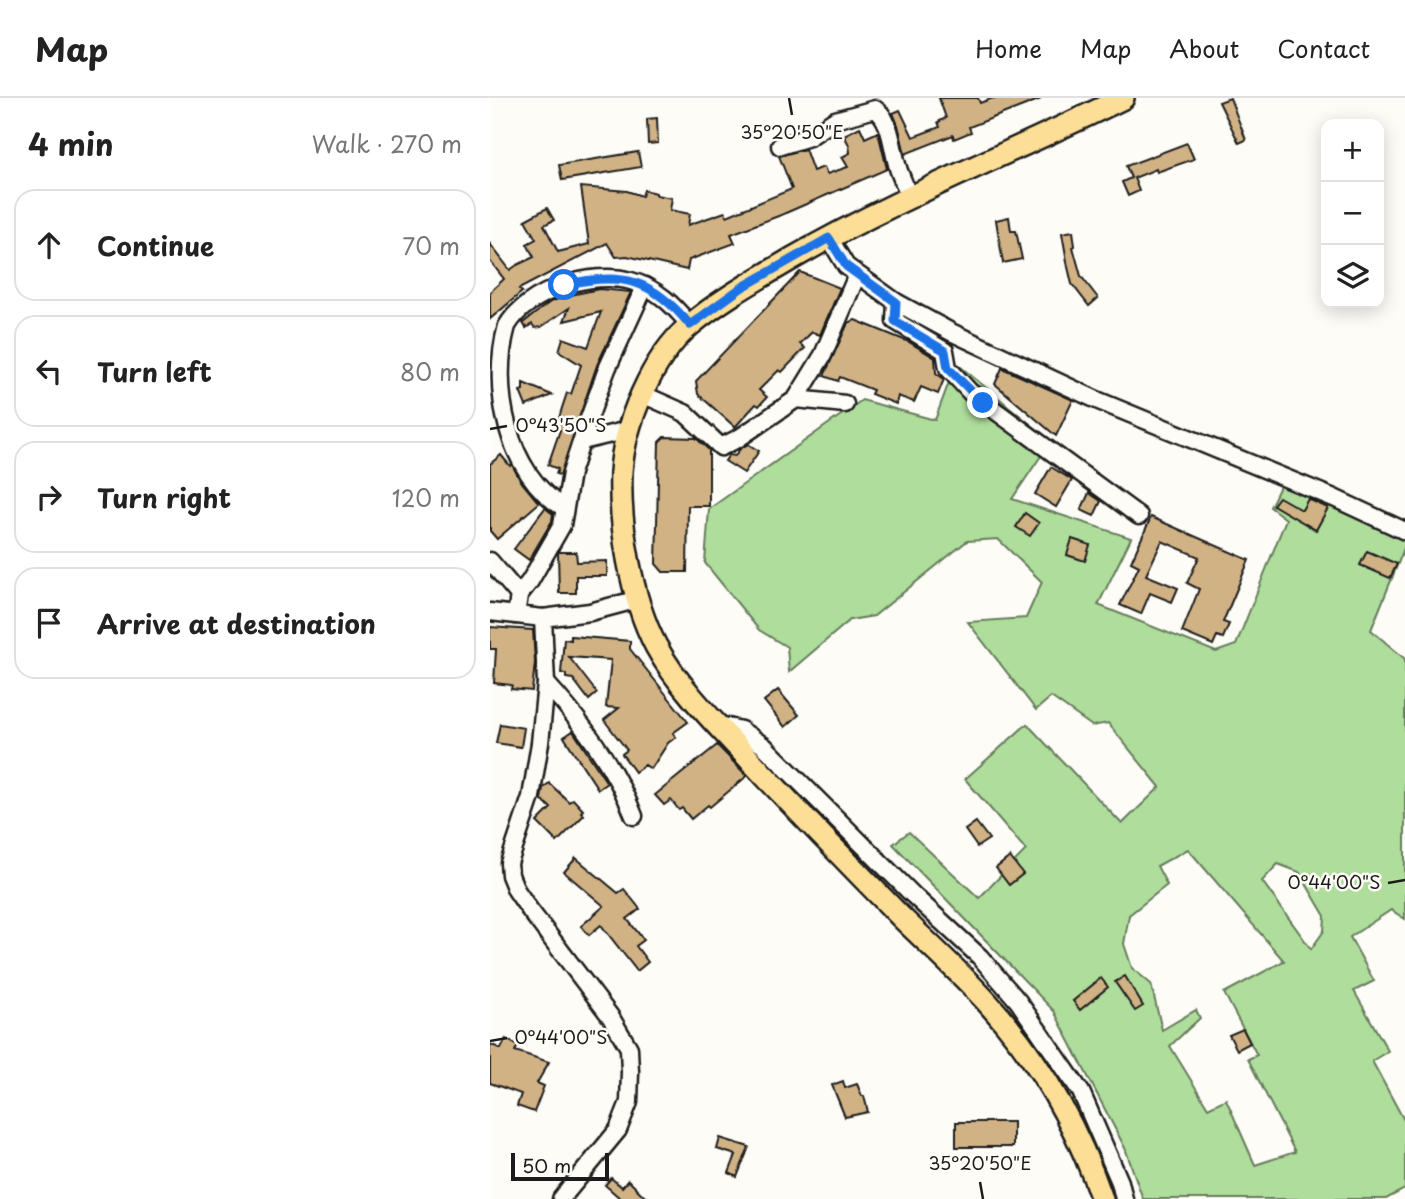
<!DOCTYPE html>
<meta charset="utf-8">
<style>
:root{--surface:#fff;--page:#f6f6f6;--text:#222;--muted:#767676;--line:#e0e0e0}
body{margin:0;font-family:"Playpen Sans",sans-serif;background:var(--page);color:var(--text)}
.controls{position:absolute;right:21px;top:21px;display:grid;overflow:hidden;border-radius:14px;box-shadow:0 4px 18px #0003}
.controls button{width:63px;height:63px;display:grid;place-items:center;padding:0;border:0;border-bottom:2px solid var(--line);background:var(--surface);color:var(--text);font:35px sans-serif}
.scale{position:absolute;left:21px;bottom:18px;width:98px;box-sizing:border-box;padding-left:7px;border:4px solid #1c1c1c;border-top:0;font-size:19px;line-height:24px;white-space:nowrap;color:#1c1c1c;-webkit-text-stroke:5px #fdfcf7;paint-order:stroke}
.stop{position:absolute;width:21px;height:21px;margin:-16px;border:5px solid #1a73e8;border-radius:50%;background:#fff}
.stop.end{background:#1a73e8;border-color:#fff;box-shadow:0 2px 7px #0008}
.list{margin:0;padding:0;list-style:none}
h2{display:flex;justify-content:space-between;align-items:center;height:91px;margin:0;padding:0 28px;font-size:30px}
h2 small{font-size:23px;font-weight:400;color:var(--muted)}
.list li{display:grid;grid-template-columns:46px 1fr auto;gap:21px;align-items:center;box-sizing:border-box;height:112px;margin:0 14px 14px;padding:0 14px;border:2px solid var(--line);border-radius:21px}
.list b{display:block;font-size:26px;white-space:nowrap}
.list em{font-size:23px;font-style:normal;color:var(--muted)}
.icon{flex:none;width:38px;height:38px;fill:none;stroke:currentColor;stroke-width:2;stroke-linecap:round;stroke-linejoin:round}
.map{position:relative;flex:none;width:915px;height:1101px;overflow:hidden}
header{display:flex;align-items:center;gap:42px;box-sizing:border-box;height:98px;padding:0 35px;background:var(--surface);border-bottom:2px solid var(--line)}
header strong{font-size:33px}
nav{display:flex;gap:38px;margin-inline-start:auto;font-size:24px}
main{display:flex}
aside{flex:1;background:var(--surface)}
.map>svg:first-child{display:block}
.green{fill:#afdd9c;stroke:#667c5c;stroke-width:2;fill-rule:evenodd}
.building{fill:#d1b285;stroke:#1c1c1c;stroke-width:2}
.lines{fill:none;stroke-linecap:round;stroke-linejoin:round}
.minor-casing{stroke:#1c1c1c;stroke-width:21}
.major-casing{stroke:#1c1c1c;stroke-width:26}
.minor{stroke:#fdfcf7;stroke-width:16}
.major{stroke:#fcde96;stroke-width:21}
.route{stroke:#1a73e8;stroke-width:9}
.ticks{fill:none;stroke:#1c1c1c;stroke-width:2.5}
.ticks-label{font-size:18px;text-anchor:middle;fill:#1c1c1c;stroke:#fdfcf7;stroke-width:5;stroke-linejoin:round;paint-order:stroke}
</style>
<header>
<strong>Map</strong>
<nav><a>Home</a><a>Map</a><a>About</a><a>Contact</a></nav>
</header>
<main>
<aside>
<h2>4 min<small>Walk · 270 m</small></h2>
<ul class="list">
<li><svg class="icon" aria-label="ahead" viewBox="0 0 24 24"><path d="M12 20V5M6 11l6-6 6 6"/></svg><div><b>Continue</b></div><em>70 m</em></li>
<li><svg class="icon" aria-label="left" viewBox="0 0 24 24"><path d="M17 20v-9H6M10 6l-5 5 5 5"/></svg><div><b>Turn left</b></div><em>80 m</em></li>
<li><svg class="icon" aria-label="right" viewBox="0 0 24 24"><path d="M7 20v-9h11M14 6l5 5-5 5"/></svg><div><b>Turn right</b></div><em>120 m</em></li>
<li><svg class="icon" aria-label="arrive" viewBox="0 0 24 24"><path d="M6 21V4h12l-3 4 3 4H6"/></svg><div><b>Arrive at destination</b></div></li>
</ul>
</aside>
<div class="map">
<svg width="915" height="1101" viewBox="0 0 915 1101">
<rect width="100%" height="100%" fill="#fdfcf7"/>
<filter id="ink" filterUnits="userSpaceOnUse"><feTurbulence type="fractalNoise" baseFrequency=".0143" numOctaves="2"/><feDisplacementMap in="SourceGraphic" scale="14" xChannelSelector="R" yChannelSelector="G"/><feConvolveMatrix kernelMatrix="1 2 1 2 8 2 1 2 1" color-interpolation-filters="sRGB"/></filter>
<g filter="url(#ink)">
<path class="green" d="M466 265 561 343 522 401 641 440 608 507 726 554 746 547 796 421 780 409 792 384 915 437V448L881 532 915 561V821L901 812 860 839 884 883 864 893 898 953 882 963 915 1024V1091L896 1101H653L635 1050 564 913 403 746 419 734 489 800 536 752 475 681 537 626 632 726 670 689 618 625 602 628 561 599 546 612 478 524 536 520 552 484 508 441 477 443 384 518 360 522 299 574 297 549 269 532 215 465 219 411 372 302 445 322ZM698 751 794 863 734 895 767 957 758 961 805 1054 765 1067 736 1001 718 1010 680 948 710 920 706 912 672 932 661 886 642 870 634 846 639 817 677 787 667 768ZM788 766 809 774 835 818 834 833 821 851 772 783Z"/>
<g class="building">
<polygon points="449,0 488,0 490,5 503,0 551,1 479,29 481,34 464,41 463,37 415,56 408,27 403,15 410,12 423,39 450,29 448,24 456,20"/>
<polygon points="740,0 756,42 749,45 729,4"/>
<polygon points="167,20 168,45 158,46 157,21"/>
<polygon points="370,29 375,40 388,34 397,71 291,117 241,136 245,145 199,162 197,172 137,158 126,159 117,145 29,191 32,194 0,221 0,194 14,181 0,163 0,146 20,172 27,167 44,159 37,146 46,141 35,122 57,110 64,122 54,127 68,154 99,146 91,89 137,93 152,98 154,92 166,95 166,97 182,100 180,112 200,116 198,127 235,114 237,118 302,91 289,58 315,51 323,73 334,69 337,76 358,69 352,59 360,55 359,47 354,37"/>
<polygon points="697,45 704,61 667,74 666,71 644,80 649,93 638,98 632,84 641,80 636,68"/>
<polygon points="148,54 151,69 72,82 69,67"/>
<polygon points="519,119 521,133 526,133 532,161 513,165 506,122"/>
<polygon points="583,133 585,148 583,149 591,178 608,200 599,208 582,186 578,169 572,135"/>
<polygon points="310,174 350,190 330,237 322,234 310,246 315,250 292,274 289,272 269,292 277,299 269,308 266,306 245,329 208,296 206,283"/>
<polygon points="109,191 141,194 107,267 70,377 66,376 68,371 58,367 70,332 66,331 72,310 77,295 81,296 91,267 69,253 73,240 98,249 111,214 74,223 79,210 51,229 45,230 42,226 36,230 33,225 60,204 76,198"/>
<polygon points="365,222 419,244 445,260 446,275 454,281 448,296 431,289 424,304 408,298 406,306 381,296 383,292 350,279 348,283 334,278 358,225"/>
<polygon points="512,270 583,302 566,338 505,286"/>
<polygon points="33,285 62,297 36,308 30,293 33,292"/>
<polygon points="174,339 206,340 219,352 219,408 198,408 197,474 173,474 166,466 169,344"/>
<polygon points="258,346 269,353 254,375 235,363 239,357 245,358 250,351"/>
<polygon points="11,357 20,368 22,366 30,382 49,405 7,441 0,433 0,366"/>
<polygon points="561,369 582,382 566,409 545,396"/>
<polygon points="599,395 611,403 604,418 591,412"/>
<polygon points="789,399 812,412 818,401 838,410 826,432 783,407"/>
<polygon points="55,410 63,416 62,423 39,462 24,451"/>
<polygon points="535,415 549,425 540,438 526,429"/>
<polygon points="661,419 759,462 733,524 739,526 733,540 727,538 723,547 692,534 709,491 697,485 709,459 672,443 656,477 688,490 682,504 660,495 651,516 630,507 649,468 641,464"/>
<polygon points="582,441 600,447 595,463 577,457"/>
<polygon points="877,453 907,466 900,480 870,467"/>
<polygon points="68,454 86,454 87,464 117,463 117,478 86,478 86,495 69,495"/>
<polygon points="0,529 43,532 45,564 42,593 21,591 22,587 4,585 6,551 0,551"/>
<polygon points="81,538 140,543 140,551 198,624 183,635 186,639 178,645 161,671 155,667 145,674 132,656 137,652 114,622 129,610 116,609 121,562 79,559 107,595 99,602 83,581 76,580 76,576 71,575 74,541 81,542"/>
<polygon points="288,592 309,617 295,629 274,603"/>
<polygon points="10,626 34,630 31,649 6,645"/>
<polygon points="83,633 117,685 108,691 74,639"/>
<polygon points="227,647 257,678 220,709 218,707 201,721 192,710 189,712 181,702 174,707 165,697"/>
<polygon points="59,685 79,704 83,701 93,712 91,714 94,717 67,744 47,724 61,710 51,701 53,690"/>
<polygon points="486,724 499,741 487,749 475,732"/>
<polygon points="520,759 533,776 519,787 506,770"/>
<polygon points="86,760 128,795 134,791 150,811 137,821 154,842 146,848 158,864 147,873 111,827 99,837 91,828 114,808 74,774"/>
<polygon points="635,878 653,908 645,913 625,884"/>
<polygon points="611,880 618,889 590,912 583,903"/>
<polygon points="753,931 760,945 747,952 739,937"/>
<polygon points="16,941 28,948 25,953 59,964 47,985 54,988 44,1014 27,1008 31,996 0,985 0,946 11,951"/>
<polygon points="353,983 355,990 367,986 372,998 374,998 378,1014 355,1019 342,987"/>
<rect x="466" y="1024" width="57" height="25"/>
<polygon points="230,1040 259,1049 247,1079 239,1075 246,1057 227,1051"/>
<polygon points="121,1080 132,1089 138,1082 157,1101 131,1101 115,1087"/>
</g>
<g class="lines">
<g class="minor-casing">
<g id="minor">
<path d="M290 48 319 39 345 22 385 11C402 21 402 54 409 73 412 81 416 90 419 99"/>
<polyline points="339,140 356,168 406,204 461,234 609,303 844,400 915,433"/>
<polyline points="406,204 405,223 455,253 458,270 480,294 649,418"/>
<polyline points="152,296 195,315 231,349 249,340 306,301 333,257 367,177"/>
<polyline points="306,301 355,306"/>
<polyline points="92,343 138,332"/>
<path d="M74 410C17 376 0 289 17 228 38 192 103 172 141 183 167 190 184 208 200 227"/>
<polyline points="0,463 29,497"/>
<polyline points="0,514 53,520 100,514 149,501"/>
<polyline points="26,517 29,497 40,483 72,427 81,375 98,323 117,271 155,188"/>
<polyline points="53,520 56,585 50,645 41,699 19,765 20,777 26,792 39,811 120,918 139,950 140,974 139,1004 128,1032 71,1101"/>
<path d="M56 585C92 624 125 669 144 718"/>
<polyline points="225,626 251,632 274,648 423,797 490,859 528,903 591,994 630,1084 634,1101"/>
</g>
</g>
<g class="major-casing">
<path id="major" d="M612 1101C590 1038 558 977 515 925 484 887 446 853 411 819 360 767 309 715 260 662 228 628 188 589 166 548 141 501 129 426 131 374 134 326 162 260 199 228 231 201 268 181 303 160 409 99 523 54 633 0"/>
</g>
<use href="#minor" class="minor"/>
<use href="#major" class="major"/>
</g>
</g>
<g class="lines" filter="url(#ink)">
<path class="route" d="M74 187C132 173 162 181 200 227L251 190 339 140 356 168 406 204 405 223 455 253 458 270 493 305"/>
</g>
<path class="ticks" d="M299 0 302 17M0 331 17 328M898 785 915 782M0 943 17 940M490 1084 493 1101"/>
<g class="ticks-label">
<text x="302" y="41">35°20'50"E</text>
<text x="71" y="334">0°43'50"S</text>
<text x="844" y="791">0°44'00"S</text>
<text x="71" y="946">0°44'00"S</text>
<text x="490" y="1072">35°20'50"E</text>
</g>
</svg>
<div class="controls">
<button>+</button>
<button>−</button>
<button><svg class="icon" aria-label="layers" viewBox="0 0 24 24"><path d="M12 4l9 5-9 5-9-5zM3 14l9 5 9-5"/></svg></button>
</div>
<div class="scale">50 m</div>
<div class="stop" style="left:74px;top:187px"></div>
<div class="stop end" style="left:493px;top:305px"></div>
</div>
</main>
